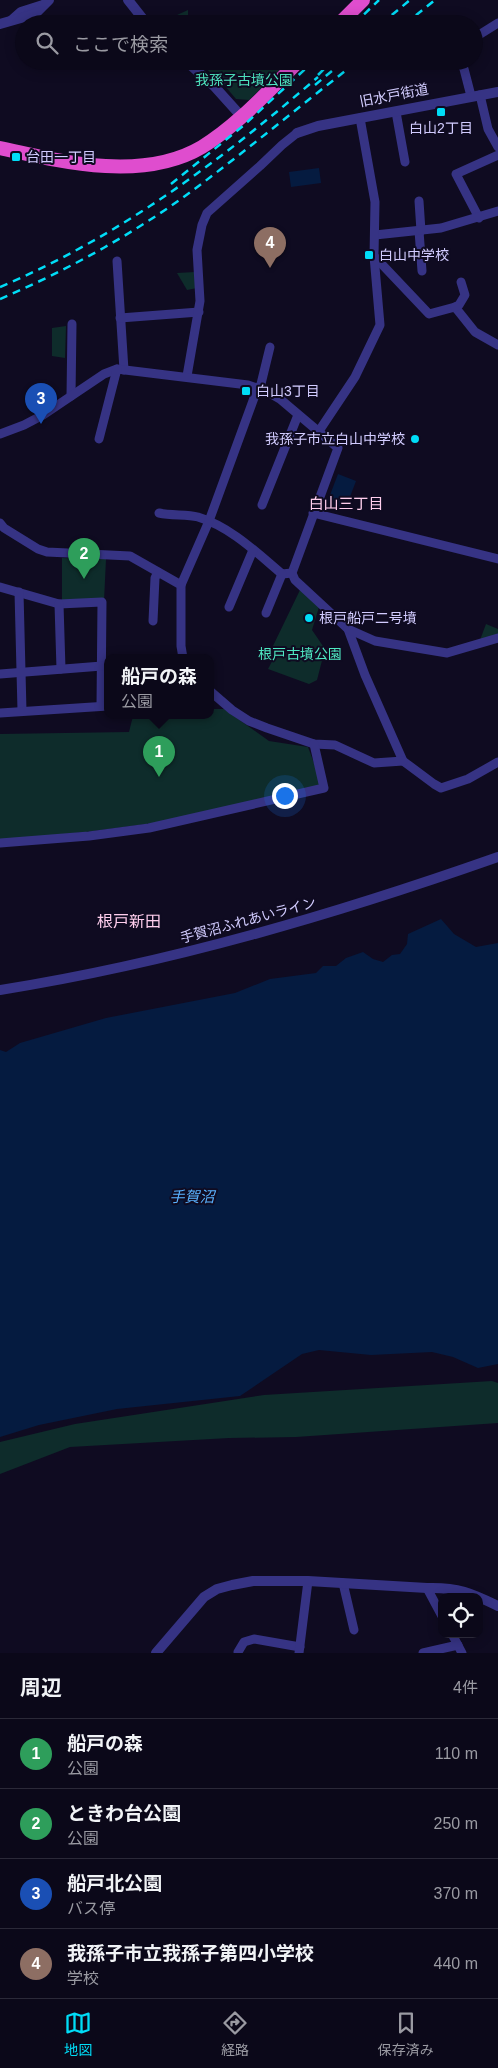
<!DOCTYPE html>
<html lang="ja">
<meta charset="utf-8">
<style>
:root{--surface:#0b0819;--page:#141122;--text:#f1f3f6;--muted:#9a9aa2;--line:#2b2938;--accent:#00ddf7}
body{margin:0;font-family:Helvetica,"Noto Sans JP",sans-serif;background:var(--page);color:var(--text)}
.controls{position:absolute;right:15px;bottom:15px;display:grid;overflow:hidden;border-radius:10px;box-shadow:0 2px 12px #0003}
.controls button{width:45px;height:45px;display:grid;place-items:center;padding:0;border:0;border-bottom:1px solid var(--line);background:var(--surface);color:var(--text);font:25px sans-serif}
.you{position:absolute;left:284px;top:795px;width:18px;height:18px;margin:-12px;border:4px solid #fff;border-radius:50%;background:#1a73e8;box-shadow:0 0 0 8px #1a73e833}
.badge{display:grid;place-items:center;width:32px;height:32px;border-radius:50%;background:var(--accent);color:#fff;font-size:16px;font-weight:700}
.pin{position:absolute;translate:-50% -41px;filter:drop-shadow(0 1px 2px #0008)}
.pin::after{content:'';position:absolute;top:26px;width:18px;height:15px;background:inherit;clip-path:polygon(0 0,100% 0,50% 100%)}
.popup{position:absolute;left:104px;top:654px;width:110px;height:65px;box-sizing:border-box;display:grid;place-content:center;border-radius:10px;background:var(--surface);filter:drop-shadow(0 1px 4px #0005);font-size:16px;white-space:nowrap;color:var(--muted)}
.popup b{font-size:19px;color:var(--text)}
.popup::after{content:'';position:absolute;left:50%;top:100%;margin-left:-10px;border:10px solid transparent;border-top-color:var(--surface)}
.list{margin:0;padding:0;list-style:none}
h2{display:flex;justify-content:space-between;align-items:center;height:65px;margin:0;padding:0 20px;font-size:21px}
h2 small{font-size:16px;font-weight:400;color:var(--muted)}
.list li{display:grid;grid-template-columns:32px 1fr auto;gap:15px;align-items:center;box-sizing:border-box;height:70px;padding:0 20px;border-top:1px solid var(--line)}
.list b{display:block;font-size:19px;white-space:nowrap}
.list p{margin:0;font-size:16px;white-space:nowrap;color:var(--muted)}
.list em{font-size:16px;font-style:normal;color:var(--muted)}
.icon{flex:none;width:28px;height:28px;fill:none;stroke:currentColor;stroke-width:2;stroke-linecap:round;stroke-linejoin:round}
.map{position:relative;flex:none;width:498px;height:1653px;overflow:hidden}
.search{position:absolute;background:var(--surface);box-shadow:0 2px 12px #0003;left:15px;right:15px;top:15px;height:55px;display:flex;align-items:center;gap:12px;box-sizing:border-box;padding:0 18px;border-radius:28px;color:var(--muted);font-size:19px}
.sheet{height:345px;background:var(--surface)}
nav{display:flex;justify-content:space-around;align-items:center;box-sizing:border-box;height:70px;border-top:1px solid var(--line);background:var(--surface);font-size:14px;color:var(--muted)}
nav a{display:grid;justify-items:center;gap:2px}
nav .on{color:var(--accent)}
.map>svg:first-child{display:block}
.green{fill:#0e2c2b}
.water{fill:#051b40}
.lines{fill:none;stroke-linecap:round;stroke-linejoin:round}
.minor{stroke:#363384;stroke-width:9}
.tertiary{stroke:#363384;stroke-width:10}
.trunk{stroke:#df4dce;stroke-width:14}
.rail{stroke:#00ddf7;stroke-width:2.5;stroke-dasharray:8 6;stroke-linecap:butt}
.poi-dot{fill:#00ddf7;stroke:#0f0b21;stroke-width:2}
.labels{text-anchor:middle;stroke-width:4;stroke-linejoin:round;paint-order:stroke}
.park-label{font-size:14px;fill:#4fe8c2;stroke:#0f0b21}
.street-label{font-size:14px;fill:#d2ccff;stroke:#0f0b21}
.poi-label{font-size:14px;fill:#d2ccff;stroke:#0f0b21;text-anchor:start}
.neighbourhood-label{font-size:15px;fill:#ffceed;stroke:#0f0b21}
.water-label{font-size:15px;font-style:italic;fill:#5ab2ff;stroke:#0f0b21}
.quarter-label{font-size:16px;fill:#ffceed;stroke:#0f0b21}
</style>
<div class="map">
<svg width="498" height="1653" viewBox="0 0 498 1653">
<rect width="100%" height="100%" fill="#0f0b21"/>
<g class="green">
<polygon points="188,10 188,24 168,24 177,15"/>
<polygon points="198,61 289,61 249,100 236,99 225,86"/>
<polygon points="195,272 197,288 187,290 177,273"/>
<polygon points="66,326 65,358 52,356 52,328"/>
<polygon points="62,558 106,559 104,601 62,600"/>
<polygon points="300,590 319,607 312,630 325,649 317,680 309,684 268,669 277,652 272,648"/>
<polygon points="486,624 498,629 498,634 480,640"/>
<polygon points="210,709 224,709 269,741 308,747 317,771 320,784 318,786 154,823 86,832 0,840 0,734 129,732 133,716 210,716"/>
<polygon points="492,1381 498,1383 498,1423 296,1437 229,1438 70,1447 0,1474 0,1442 75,1424 264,1395"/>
</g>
<g class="water">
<polygon points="319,168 321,183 291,187 289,172"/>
<polygon points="338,474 356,481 345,510 327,503"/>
<polygon points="441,919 454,934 476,947 498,943 498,1364 478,1368 453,1357 432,1352 371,1355 319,1350 302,1354 240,1396 117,1409 39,1425 0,1437 0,1050 6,1052 20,1043 106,1018 235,993 270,979 316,973 323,966 336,966 346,958 363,952 373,959 383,962 392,955 400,954 407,944 408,934"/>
</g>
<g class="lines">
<g class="minor">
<polyline points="432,22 433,24"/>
<polyline points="474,38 498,23"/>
<polyline points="460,61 464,69 471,96"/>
<polyline points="480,95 488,129 498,147"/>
<polyline points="396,112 405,162"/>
<polyline points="419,201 421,231"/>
<polyline points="479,218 456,174 498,155"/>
<polyline points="419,231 422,271"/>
<polyline points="375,235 441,228 498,211"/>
<polyline points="374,256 429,314 455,307 475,332 498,345"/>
<polyline points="117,261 124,370"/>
<polyline points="455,307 459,305 465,295 461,282"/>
<polyline points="120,318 199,312"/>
<polyline points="187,376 200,301 197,250 202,225 207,213 260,166 282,145 297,133"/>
<polyline points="260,388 270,347"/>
<polyline points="71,396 72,324"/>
<polyline points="319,431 355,377 380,325 374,256 375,202 360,118"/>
<polyline points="0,434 24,425 43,415 104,374 117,369 248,385 268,392 280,399 338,448 292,573 295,580 348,629 365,675 403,761 434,784 441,788 468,779 498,762"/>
<polyline points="99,439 117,369"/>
<polyline points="262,505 298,415"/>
<path d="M159 513C172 516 186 514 198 517 231 527 257 553 282 574L292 573"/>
<polyline points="313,513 498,559"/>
<polyline points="0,523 4,528 38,549 47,552 130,556 181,585 181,646 183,658"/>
<polyline points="181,585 209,521 258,387"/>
<polyline points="0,587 59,604 102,602 101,706"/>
<polyline points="19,592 22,711"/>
<polyline points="59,604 61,669"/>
<polyline points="229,607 253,550"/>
<polyline points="266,613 282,574"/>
<polyline points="153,621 155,578 158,572"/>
<polyline points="348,629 375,641 447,653 498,638"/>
<polyline points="0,674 102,666"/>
<polyline points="210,691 232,710 249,721 267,728 314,744 335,745 374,763 403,761"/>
<polyline points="0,713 108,706"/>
<polyline points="0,843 89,836 149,828 324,788 314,744"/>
<polyline points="343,1583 354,1630"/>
<polyline points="427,1588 442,1616"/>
<polyline points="452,1634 462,1653"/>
<polyline points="238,1652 244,1642 254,1639 300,1647"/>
<polyline points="299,1653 308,1581"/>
<polyline points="423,1653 458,1645"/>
</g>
<g class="tertiary">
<polyline points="128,0 147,24"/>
<polyline points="12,20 21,12 43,5"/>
<polyline points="0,24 35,14 49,0"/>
<polyline points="186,61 214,86 241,116"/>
<polyline points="297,133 318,126 498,92"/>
<path d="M0 990C170 963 336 914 498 857"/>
<path d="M156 1653 204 1597 217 1589 232 1585 253 1581H308L427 1588C458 1587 471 1593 498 1606"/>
</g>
<g class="trunk">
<polyline points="339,24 363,0"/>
<path d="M0 148C62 162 143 182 202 147 238 125 269 90 299 61"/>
</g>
<g class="rail">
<polyline points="354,24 379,0"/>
<polyline points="381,24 410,0"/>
<polyline points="405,24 435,0"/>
<polyline points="318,75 332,61"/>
<polyline points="315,85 344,61"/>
<polyline points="171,184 243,126 314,61"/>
<path d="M0 287C120 236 219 162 318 77"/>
<path d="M0 299C70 269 139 231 200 185 253 145 305 102 358 61"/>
</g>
</g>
<g class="poi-dot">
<rect x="436" y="107" width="10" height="10" rx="2.5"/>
<rect x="11" y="152" width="10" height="10" rx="2.5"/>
<rect x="364" y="250" width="10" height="10" rx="2.5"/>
<rect x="241" y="386" width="10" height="10" rx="2.5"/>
<circle cx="415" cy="439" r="5"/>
<circle cx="309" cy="618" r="5"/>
</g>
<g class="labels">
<g class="park-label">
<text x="244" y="85">我孫子古墳公園</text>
<text x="300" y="659">根戸古墳公園</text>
</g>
<g class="street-label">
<text transform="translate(394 95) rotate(-11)" y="5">旧水戸街道</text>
<text transform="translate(248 920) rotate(-15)" y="5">手賀沼ふれあいライン</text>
</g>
<g class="poi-label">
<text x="441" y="133" text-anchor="middle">白山2丁目</text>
<text x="26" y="162">台田一丁目</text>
<text x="379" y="260">白山中学校</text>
<text x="256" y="396">白山3丁目</text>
<text x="405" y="444" text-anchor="end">我孫子市立白山中学校</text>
<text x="319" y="623">根戸船戸二号墳</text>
</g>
<g class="neighbourhood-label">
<text x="346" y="509">白山三丁目</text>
</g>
<g class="water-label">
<text x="192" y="1202">手賀沼</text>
</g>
<g class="quarter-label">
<text x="129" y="927">根戸新田</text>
</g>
</g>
</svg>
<div class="controls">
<button><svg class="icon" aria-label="locate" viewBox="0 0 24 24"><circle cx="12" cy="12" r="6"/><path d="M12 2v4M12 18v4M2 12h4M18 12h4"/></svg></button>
</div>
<div class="you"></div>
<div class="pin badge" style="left:159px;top:777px;background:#2e9e5b">1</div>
<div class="popup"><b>船戸の森</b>公園</div>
<div class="pin badge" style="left:84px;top:579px;background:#2e9e5b">2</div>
<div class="pin badge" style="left:41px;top:424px;background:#1a4fb4">3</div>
<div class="pin badge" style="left:270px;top:268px;background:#8d6e63">4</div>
<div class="search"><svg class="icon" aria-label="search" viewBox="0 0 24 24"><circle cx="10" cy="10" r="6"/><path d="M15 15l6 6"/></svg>ここで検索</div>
</div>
<section class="sheet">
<h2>周辺<small>4件</small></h2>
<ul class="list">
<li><span class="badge" style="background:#2e9e5b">1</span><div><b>船戸の森</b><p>公園</p></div><em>110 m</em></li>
<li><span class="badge" style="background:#2e9e5b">2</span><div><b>ときわ台公園</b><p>公園</p></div><em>250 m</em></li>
<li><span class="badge" style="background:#1a4fb4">3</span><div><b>船戸北公園</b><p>バス停</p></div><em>370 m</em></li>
<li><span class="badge" style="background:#8d6e63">4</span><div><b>我孫子市立我孫子第四小学校</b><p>学校</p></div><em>440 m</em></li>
</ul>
</section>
<nav>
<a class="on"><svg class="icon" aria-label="map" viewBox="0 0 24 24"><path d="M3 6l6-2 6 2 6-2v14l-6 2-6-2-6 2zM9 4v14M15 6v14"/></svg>地図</a>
<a><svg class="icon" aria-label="directions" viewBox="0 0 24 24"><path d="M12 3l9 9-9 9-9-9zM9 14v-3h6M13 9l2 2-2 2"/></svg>経路</a>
<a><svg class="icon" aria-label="saved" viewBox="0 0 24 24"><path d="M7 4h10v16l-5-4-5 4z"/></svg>保存済み</a>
</nav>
